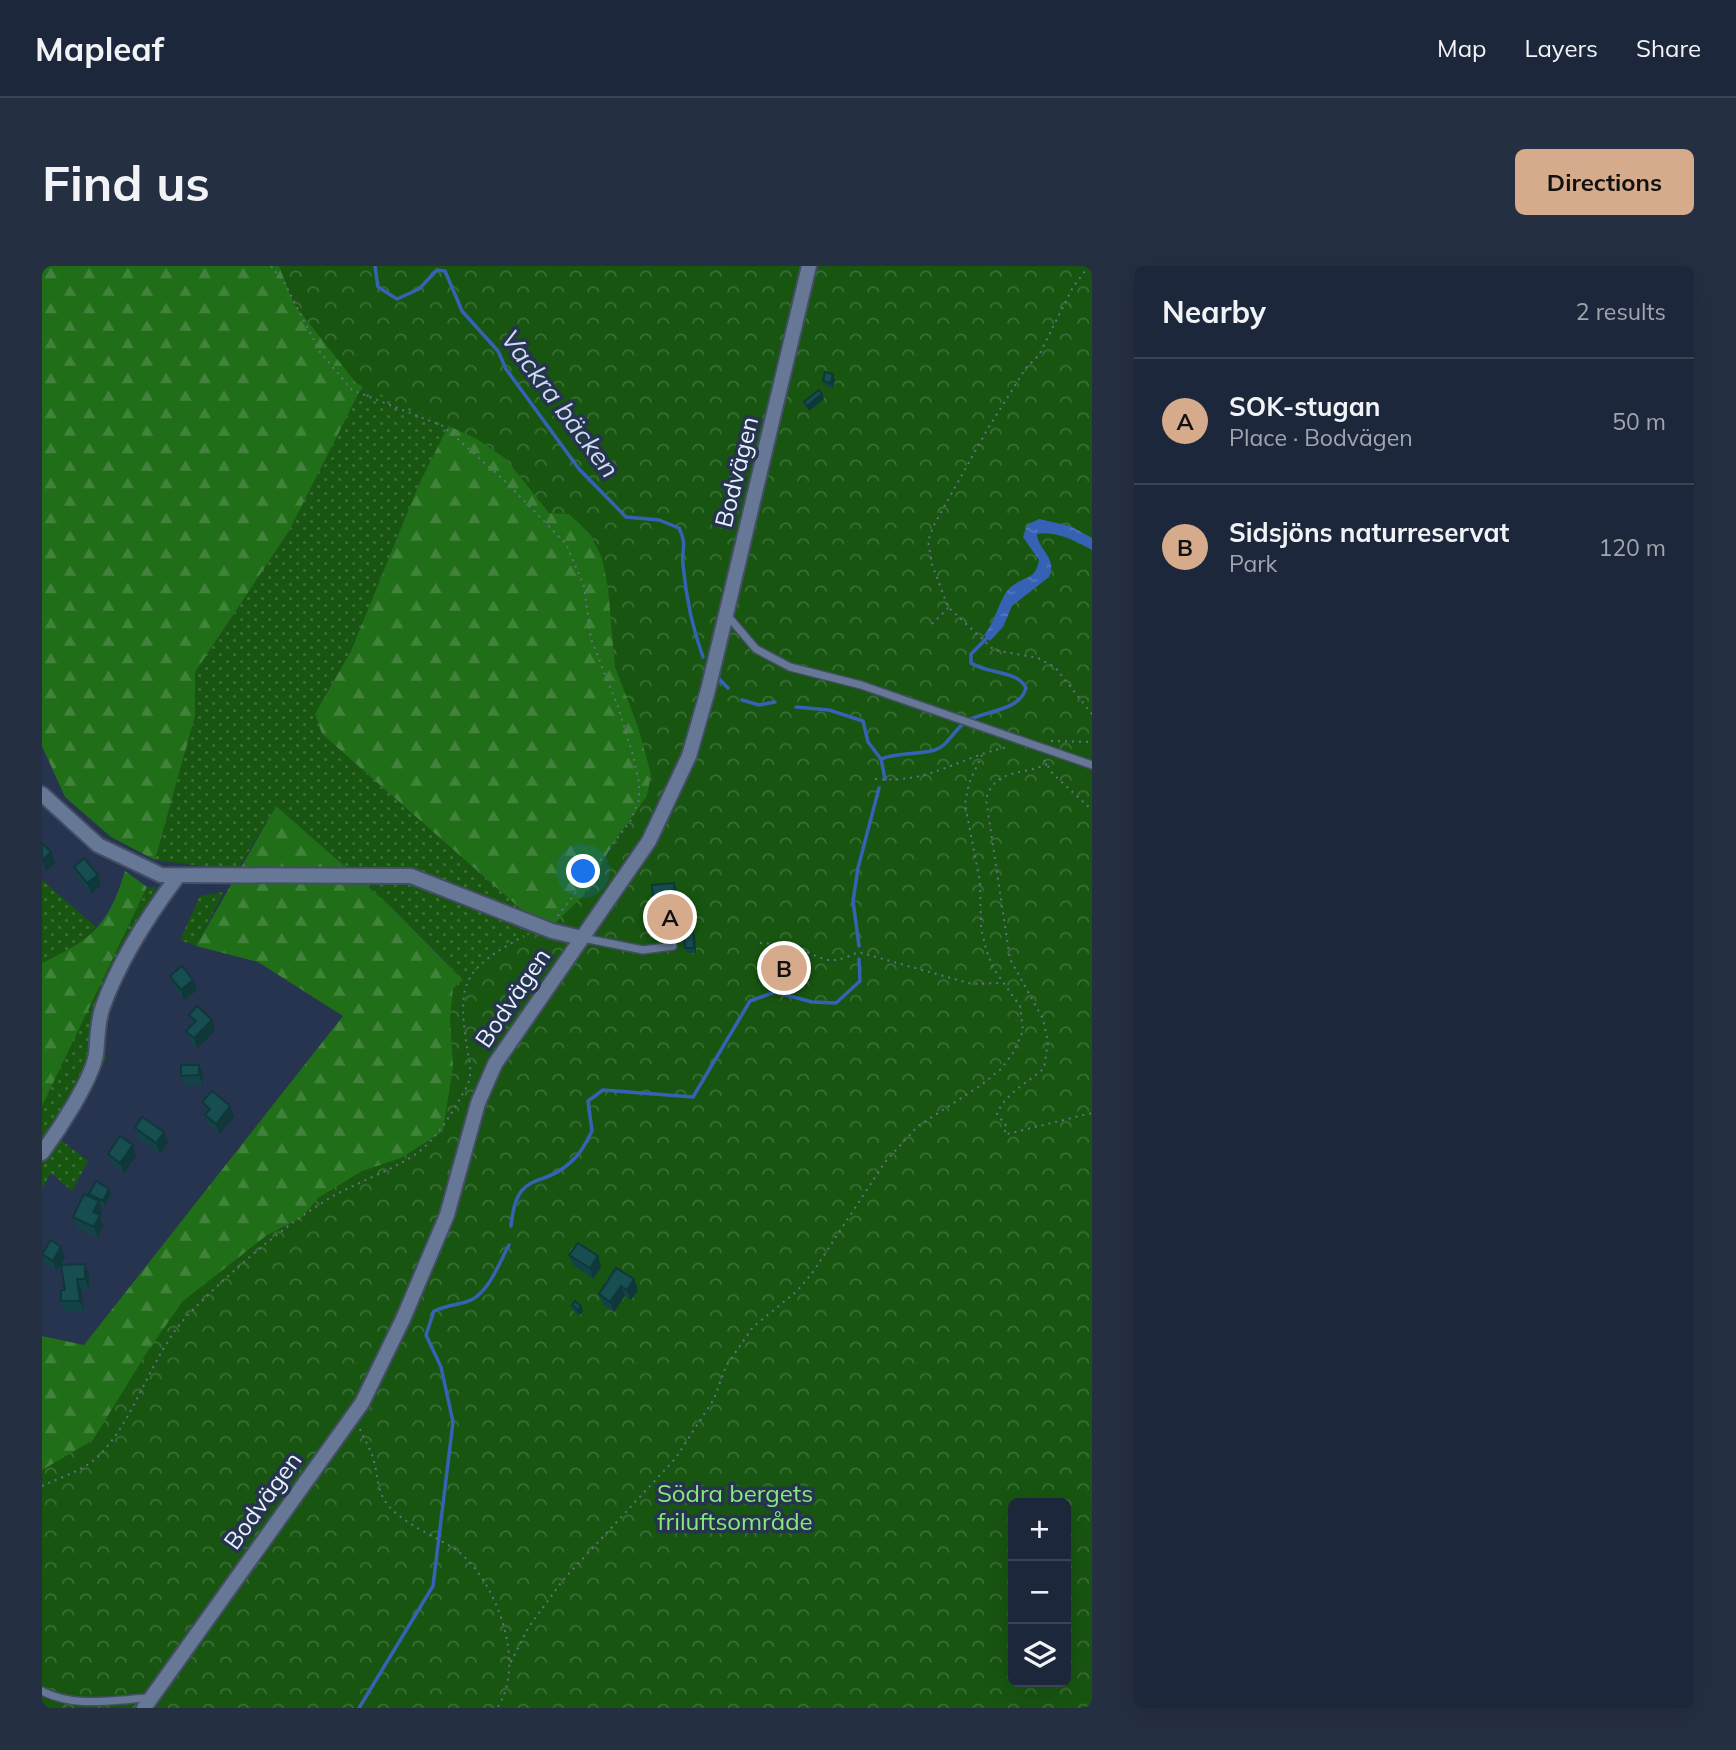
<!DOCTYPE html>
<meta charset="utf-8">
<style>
:root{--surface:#1c273b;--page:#252f42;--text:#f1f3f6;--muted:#a0a5af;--line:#3a4455;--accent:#d6ab8b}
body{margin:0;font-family:Mulish,sans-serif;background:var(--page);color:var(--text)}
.controls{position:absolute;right:21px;bottom:21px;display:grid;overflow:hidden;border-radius:10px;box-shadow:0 7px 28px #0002}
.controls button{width:63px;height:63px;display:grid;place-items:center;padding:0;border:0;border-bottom:2px solid var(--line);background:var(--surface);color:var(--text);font:35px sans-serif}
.you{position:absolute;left:542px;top:606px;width:24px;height:24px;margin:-18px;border:5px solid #fff;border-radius:50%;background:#1a73e8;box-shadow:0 0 0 10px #1a73e833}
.badge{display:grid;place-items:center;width:46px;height:46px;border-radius:50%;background:var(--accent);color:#111;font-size:23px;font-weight:700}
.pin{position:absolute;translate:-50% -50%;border:4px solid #fff;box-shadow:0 2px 7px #0006}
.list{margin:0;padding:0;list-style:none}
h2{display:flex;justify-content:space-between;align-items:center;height:91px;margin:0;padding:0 28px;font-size:30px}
h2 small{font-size:23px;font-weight:400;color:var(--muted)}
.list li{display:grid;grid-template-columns:46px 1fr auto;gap:21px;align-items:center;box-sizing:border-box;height:126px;padding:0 28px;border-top:2px solid var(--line)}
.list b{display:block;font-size:26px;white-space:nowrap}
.list p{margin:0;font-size:23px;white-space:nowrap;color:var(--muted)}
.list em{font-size:23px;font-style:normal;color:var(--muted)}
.icon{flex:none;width:38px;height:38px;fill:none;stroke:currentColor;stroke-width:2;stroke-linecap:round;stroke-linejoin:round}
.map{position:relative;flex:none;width:1050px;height:1442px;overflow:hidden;border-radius:10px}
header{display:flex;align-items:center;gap:42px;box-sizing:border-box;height:98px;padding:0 35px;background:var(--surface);border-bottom:2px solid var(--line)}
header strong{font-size:33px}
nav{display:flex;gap:38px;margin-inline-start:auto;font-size:24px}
.intro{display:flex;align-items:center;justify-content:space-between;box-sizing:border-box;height:168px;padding:0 42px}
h1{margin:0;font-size:49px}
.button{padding:18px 32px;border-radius:10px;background:var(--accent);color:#111;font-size:24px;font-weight:700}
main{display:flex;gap:42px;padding:0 42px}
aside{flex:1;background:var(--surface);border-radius:10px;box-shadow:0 7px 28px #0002}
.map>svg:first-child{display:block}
.grass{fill:url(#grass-dots)}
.forest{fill:url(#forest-firs)}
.park{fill:url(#park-crowns);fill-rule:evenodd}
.water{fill:url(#water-ripples)}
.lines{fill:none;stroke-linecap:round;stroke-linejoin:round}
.stream{stroke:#3662b5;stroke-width:3.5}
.lane-casing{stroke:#434e64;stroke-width:10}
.street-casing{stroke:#434e64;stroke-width:18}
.path{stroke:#636f86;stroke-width:2;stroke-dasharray:2 5;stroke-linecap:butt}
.lane{stroke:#677896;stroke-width:7}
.street{stroke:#677896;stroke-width:14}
.wall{fill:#144347}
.shaded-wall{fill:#103739}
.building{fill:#174e52;stroke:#103739;stroke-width:2}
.labels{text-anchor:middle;stroke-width:7;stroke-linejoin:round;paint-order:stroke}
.street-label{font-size:24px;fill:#e9f1fe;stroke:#26344f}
.park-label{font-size:24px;fill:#88e87c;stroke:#26344f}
.water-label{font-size:26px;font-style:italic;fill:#cedbf1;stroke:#26344f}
</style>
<header>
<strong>Mapleaf</strong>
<nav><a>Map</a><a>Layers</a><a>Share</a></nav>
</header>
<div class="intro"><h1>Find us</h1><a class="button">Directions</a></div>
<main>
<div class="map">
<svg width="1050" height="1442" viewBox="0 0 1050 1442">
<defs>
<pattern id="grass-dots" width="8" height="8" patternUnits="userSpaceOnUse" patternTransform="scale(1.75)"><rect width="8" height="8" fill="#185511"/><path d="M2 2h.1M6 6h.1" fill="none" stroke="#3a6e35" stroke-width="1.8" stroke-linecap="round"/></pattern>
<pattern id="forest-firs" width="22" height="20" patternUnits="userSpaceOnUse" patternTransform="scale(1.75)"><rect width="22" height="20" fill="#216e18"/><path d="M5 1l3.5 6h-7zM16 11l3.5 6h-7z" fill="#41833b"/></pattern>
<pattern id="park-crowns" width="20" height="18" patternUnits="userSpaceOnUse" patternTransform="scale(1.75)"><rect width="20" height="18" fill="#185511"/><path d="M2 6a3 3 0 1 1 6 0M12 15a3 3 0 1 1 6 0" fill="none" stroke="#3a6e35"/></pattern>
<pattern id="water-ripples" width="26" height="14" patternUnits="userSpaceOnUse" patternTransform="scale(1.75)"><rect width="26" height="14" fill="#3662b5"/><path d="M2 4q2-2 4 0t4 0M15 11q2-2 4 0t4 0" fill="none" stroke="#5379c0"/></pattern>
</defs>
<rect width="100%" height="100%" fill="#26344f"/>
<g class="grass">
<polygon points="375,12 443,87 377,218 309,385 273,448 280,468 488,651 514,661 416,744 405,697 347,639 234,540 195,605 113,594 153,450 153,406 247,265"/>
<polygon points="0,614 54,661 38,679 0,697"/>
<path d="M105 621H115C93 665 46 733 50 781L60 783 65 791 19 874 46 895 30 925 9 907 0 922V838Z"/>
<polygon points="182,626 154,680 138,674 158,630"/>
</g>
<g class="forest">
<polygon points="0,0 368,0 375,12 247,265 153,406 153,450 113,594 69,571 23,531 0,480"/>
<polygon points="458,48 650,466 536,666 488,651 280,468 273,448 309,385 377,218 443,87"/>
<polygon points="234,540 347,639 424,717 421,849 0,1293 0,1070 42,1079 301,750 216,696 154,680"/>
<path d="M83 605 105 621 0 840V697C50 674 67 658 83 605Z"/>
</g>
<path class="park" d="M237 0H1050V1442H0V1204L51 1174 107 1083 141 1035 225 969 259 952 276 932 320 905 359 892 401 865 411 800 408 753 411 722 457 682 513 657 541 630 573 574 605 530 609 508 596 461 573 401 566 322 560 292 548 268 527 248 507 247 464 193 435 173 314 117 252 38ZM971 1237H1024V1416H971Z"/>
<path class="water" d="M997 253 1028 260 1050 272V284C1035 275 1012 264 995 268 996 284 1016 292 1007 311L970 340 961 361 948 375 942 369C954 356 957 330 970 320 983 310 994 314 997 294L981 271 985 259Z"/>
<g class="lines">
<g class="stream">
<path d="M333 0 336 21 355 33 377 23 395 4 403 5 420 45 456 85 464 103 537 203 584 251 617 254 637 262C646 282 639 281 641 299 644 331 650 361 661 391"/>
<polyline points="675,411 686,422"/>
<polyline points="700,434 717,439 733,436"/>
<path d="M754 441 787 444 821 455 826 476 839 493C857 486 875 489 893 484 906 480 913 462 925 455 943 444 977 446 984 422 976 404 945 408 929 397V388L947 370"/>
<polyline points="839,493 843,513"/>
<polyline points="817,680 811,635 816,602 837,522"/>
<path d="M469 960C475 900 500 926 532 893 540 886 545 874 550 865L546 835 561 824 651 831 708 735 733 726 770 736 794 737 818 715 817 693"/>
<path d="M317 1442 391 1320 411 1156 399 1101 384 1069 392 1045C403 1040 413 1039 424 1036 446 1030 457 997 467 979"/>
</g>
<g class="lane-casing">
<g id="lane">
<polyline points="685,349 714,383 748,401 819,419 1050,499"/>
<polyline points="541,672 601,684 631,680"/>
<path d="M0 1425C33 1442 69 1434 107 1432"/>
</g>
</g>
<g class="street-casing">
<g id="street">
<polyline points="0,528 56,579 119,609 369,610 510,665 540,672"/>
<path d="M0 887C16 865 50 814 54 788 56 772 55 756 61 740 78 693 106 650 136 610"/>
<polyline points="102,1442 320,1137 361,1053 405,949 436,837 453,798 607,575 647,490 666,424 767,0"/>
</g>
</g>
<g class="path">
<polyline points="229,0 242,16 278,86 310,124 401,160 463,215 524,278 542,320 549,373 576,441 591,489 597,517 597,534 589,554 515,651"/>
<polyline points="1047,0 1031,21 997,89 984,102 945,164 892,259 886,275 890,298 906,341 952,384 996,392 1013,401 1050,448"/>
<polyline points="890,358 906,342"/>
<polyline points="1009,475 1050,476"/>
<polyline points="1002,494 1011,508 1050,544"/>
<path d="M1005 498C981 510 954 501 944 533L968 693 1001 753 1006 776 1002 802C986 817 963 827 955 848L965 861 962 867 965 868 1050 847"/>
<path d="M833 513C889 518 916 491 966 481"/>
<path d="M718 677C727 678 738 677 747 679 779 688 781 704 816 686L930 718 959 717"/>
<path d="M318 1163C322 1173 328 1182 331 1192 336 1208 335 1225 345 1238 363 1260 395 1270 417 1286 455 1317 485 1399 455 1442"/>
<path d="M0 1220C17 1212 37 1206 52 1194 92 1160 108 1088 147 1048 188 1006 236 964 286 933 313 917 344 907 371 890 394 875 410 847 423 824 430 811 429 802 426 788 415 718 418 705 482 670"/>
<polyline points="469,1396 486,1362 521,1314 633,1193 672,1133 684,1100 711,1061 755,1025 771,1006 843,896 876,860 938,820 959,803 971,787 981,765 978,740 951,702 944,683 939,662 938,616 923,538 927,517 940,489"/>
</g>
<use href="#lane" class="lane"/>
<use href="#street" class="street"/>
</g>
<g class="wall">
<polygon points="793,114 791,122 783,120 781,115"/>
<polygon points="32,601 56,609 59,619 49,628 35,611"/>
<polygon points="632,617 637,633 640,668 619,669 613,654"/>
<polygon points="651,665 653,670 654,687 645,687 643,682"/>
<polygon points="128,710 155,724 142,734 132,721"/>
<polygon points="147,749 173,765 155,783 148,776 144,765 151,758"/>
<polygon points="157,799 161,809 161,819 143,820 139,810"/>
<polygon points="160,836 192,851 177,868 167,859 163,849 165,847"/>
<polygon points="93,862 126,876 118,888 96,872"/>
<polygon points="91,879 94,890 82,907 70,898 66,888"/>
<polygon points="47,928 69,928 63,940 57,937 60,946 58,950 61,960 56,972 34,961 31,951 49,931"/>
<polygon points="0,988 23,992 14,1005 4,998"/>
<polygon points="527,989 559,1001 551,1013 531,999"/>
<polygon points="19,999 47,1009 47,1024 39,1024 42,1045 23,1046 19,1035 23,1024"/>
<polygon points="592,1013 596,1024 589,1034 583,1030 572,1046 561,1039 557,1028"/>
<polygon points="530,1039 541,1045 538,1049 531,1045"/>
</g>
<g class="shaded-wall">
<polygon points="791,108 793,114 791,122 789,117"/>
<polygon points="780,128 782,133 767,145 765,140"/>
<polygon points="9,586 13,597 4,605 0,594"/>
<polygon points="56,609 59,619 49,628 45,617"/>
<polygon points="632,617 637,633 640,668 634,652"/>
<polygon points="651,665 653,670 654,687 652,682"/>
<polygon points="151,714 155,724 142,734 139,724"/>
<polygon points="170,754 173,765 155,783 152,772"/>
<polygon points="157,799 161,809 161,819 157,809"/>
<polygon points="188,840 192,851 177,868 174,858"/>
<polygon points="122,866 126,876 118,888 114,877"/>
<polygon points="91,879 94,890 82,907 78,897"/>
<polygon points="67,923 69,928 63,940 61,935"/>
<polygon points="57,935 60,946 58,950 61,960 56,972 52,961 51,946"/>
<polygon points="19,981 23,992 14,1005 11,995"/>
<polygon points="556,990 559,1001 551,1013 548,1002"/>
<polygon points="43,998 47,1009 47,1024 43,1013"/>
<polygon points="35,1013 39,1024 42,1045 38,1035"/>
<polygon points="592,1013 596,1024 589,1034 585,1024"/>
<polygon points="579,1020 583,1030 572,1046 568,1036"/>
<polygon points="539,1040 541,1045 538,1049 536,1044"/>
</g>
<g class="building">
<polygon points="783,106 791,108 789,117 781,115"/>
<polygon points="777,124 780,128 765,140 762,136"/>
<polygon points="0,577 9,586 0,594"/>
<polygon points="42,592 56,609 45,617 32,601"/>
<polygon points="632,617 634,652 613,654 610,619"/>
<polygon points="651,665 652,682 643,682 642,666"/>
<polygon points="140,700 151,714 139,724 128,710"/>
<polygon points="155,740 170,754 152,772 144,765 154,755 147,749"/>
<polygon points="139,799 157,799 157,809 139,810"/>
<polygon points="170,825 188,840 174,858 163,849 168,843 160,836"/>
<polygon points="100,851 122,866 114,877 93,862"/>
<polygon points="78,870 91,879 78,897 66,888"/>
<polygon points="54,915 67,923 61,935 47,928"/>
<polygon points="42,928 57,935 51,946 58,949 52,961 31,951"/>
<polygon points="9,974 19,981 11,995 0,988"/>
<polygon points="536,977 556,990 548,1002 527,989"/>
<polygon points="43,998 43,1013 35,1013 38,1035 19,1035 19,1024 23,1024 19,999"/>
<polygon points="574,1002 592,1013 585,1024 579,1020 568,1036 557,1028"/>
<polygon points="533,1035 539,1040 536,1044 530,1039"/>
</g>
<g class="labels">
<g class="street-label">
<text transform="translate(695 206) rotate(-76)" y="8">Bodvägen</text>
<text transform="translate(471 732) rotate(-56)" y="8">Bodvägen</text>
<text transform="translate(221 1235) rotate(-54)" y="8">Bodvägen</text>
</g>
<g class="park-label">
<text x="693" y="1236">Södra bergets<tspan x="693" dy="28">friluftsområde</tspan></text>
</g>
<g class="water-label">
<text transform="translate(518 138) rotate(53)" y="9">Vackra bäcken</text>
</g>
</g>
</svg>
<div class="controls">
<button>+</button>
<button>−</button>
<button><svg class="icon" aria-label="layers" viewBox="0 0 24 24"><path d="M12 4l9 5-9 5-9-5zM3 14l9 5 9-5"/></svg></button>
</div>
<div class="you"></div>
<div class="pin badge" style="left:628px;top:651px">A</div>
<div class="pin badge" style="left:742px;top:702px">B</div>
</div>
<aside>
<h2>Nearby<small>2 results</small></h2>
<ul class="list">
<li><span class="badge">A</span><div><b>SOK-stugan</b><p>Place · Bodvägen</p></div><em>50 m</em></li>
<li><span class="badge">B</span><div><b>Sidsjöns naturreservat</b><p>Park</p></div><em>120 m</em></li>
</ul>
</aside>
</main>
